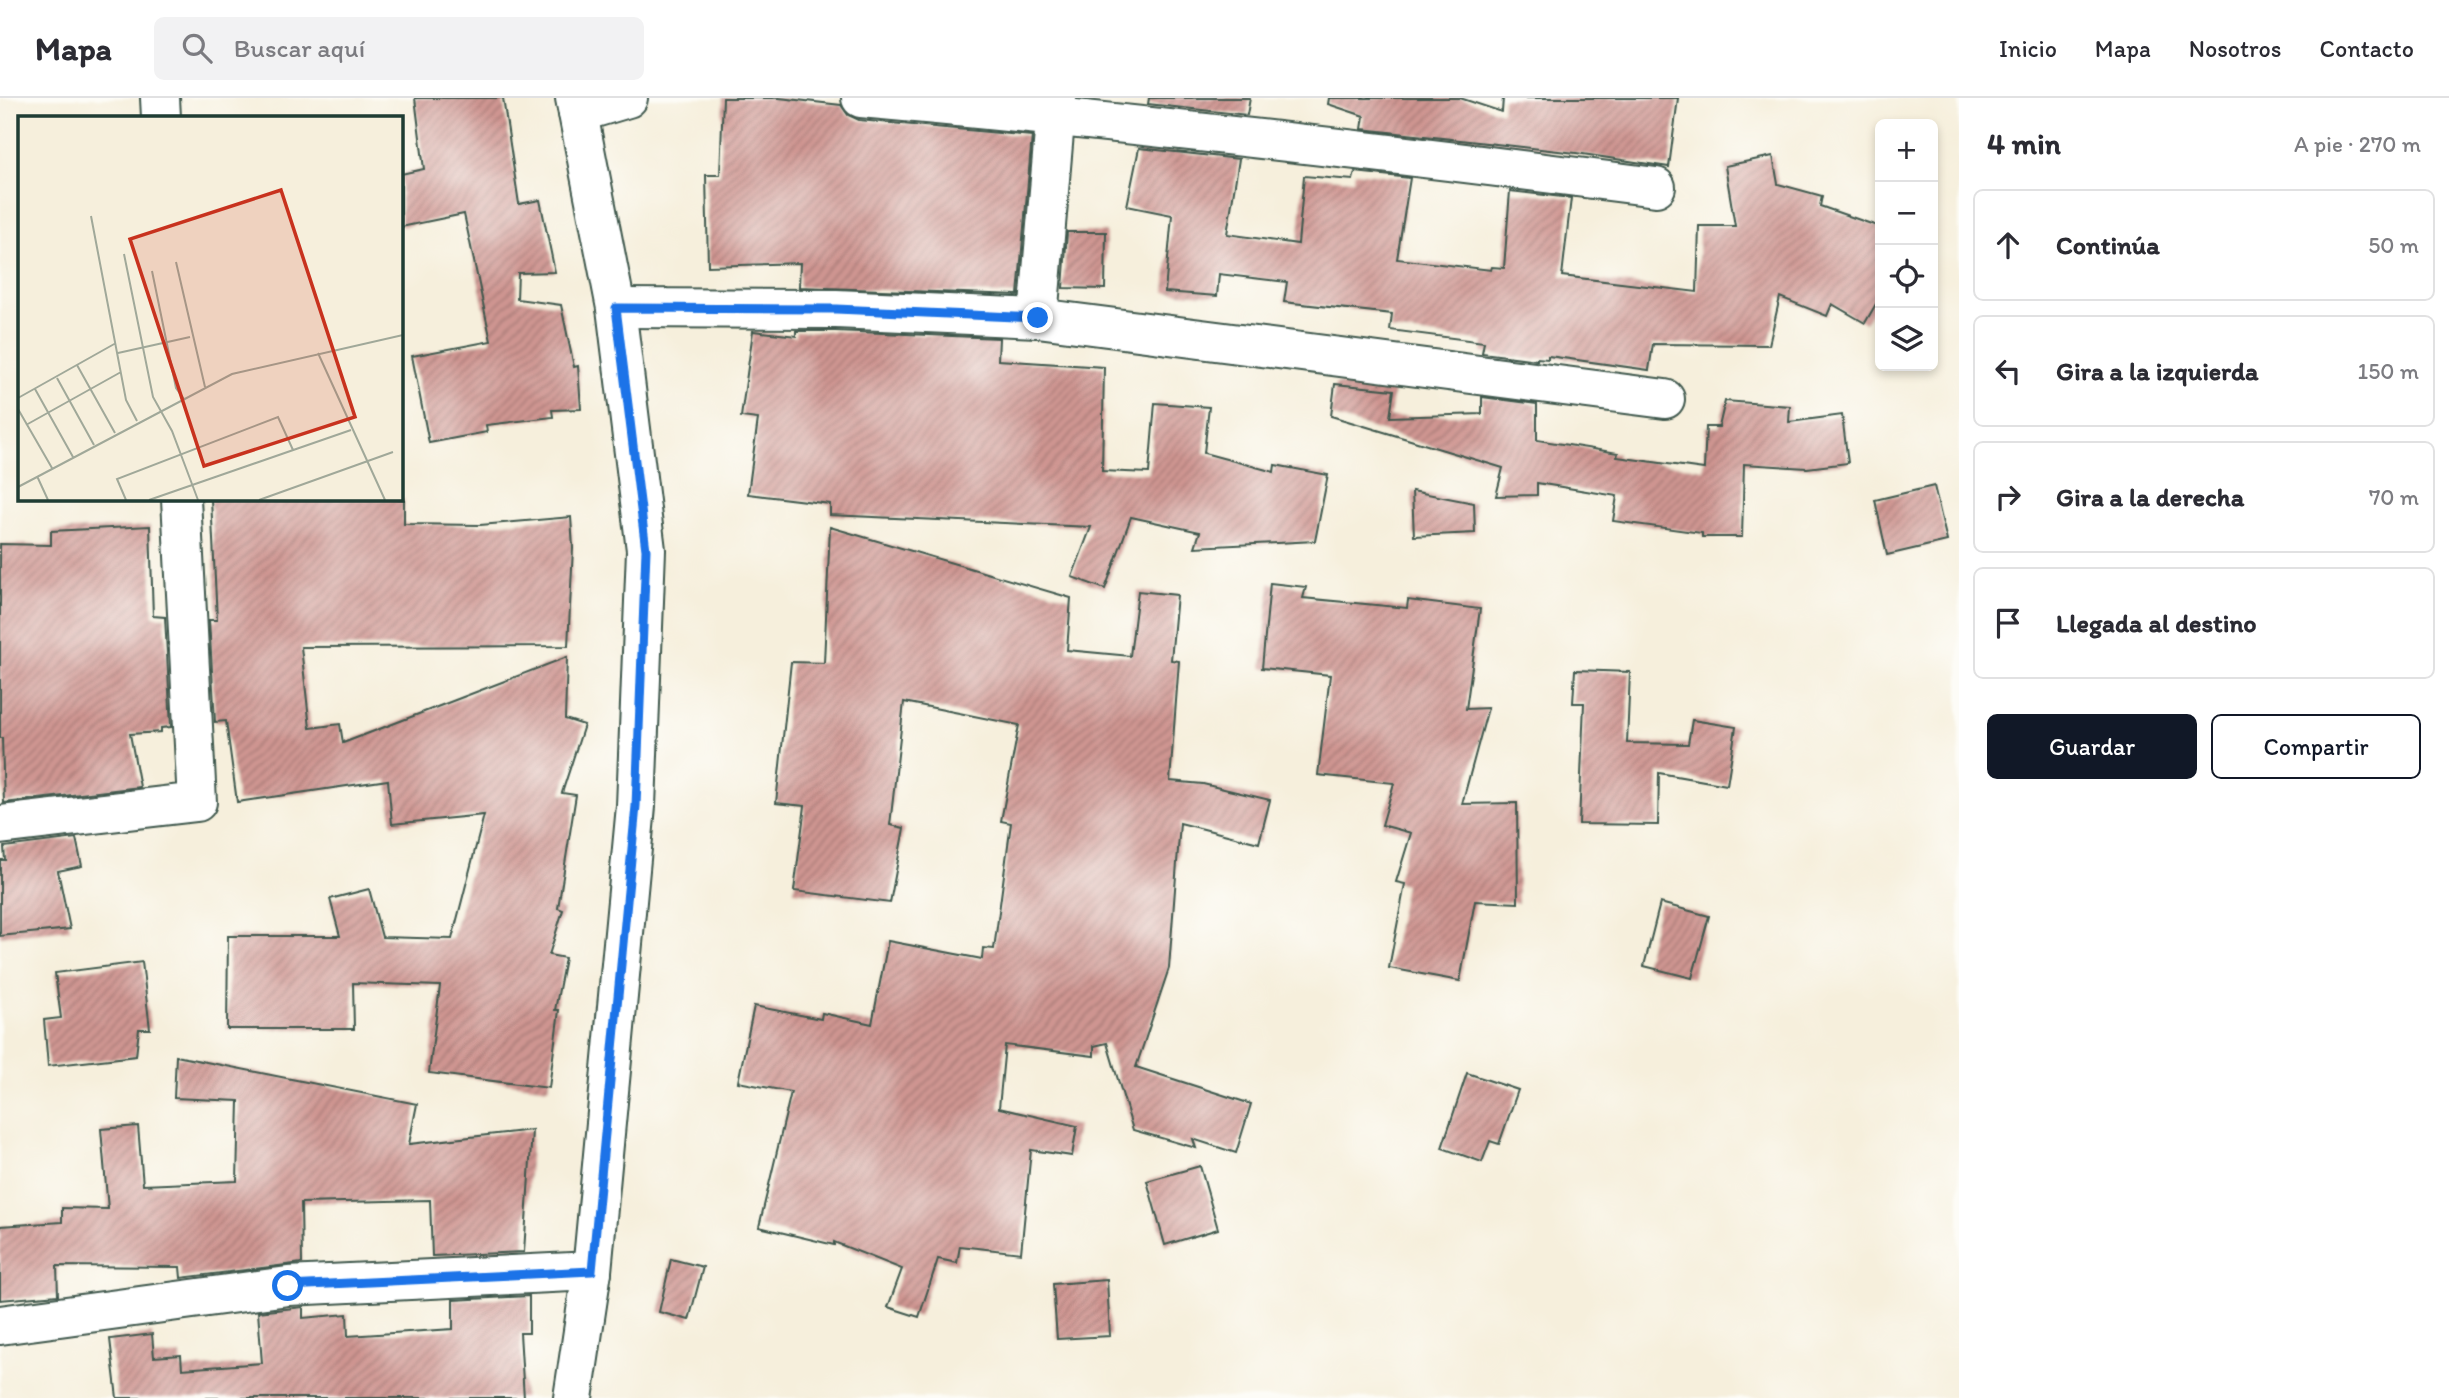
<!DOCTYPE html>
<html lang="es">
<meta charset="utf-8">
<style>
:root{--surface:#fff;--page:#f2f2f3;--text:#2b2b33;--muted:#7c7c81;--line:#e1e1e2;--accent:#111827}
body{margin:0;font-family:Itim,sans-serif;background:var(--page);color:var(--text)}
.controls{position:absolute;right:21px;top:21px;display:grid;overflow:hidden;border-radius:10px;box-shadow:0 4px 10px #0003}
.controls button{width:63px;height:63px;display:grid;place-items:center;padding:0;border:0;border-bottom:2px solid var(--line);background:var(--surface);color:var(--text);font:35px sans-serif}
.stop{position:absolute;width:21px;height:21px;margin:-16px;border:5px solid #1a73e8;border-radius:50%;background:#fff}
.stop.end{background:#1a73e8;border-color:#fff;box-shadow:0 2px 7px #0008}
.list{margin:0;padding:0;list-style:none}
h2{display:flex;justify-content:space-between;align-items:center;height:91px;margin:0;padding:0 28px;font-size:30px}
h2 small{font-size:23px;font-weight:400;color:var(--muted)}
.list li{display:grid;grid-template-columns:46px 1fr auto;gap:21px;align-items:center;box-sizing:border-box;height:112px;margin:0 14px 14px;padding:0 14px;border:2px solid var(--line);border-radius:10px}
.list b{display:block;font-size:26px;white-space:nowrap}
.list em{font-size:23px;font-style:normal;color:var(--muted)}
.actions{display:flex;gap:14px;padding:21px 28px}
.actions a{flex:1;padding:16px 0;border:2px solid var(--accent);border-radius:10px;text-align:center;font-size:24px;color:var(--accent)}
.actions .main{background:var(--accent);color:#fff}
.icon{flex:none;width:38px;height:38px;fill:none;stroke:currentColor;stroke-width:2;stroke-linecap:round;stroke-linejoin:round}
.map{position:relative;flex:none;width:1959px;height:1300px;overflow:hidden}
header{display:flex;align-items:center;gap:42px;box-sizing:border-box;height:98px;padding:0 35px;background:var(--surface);border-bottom:2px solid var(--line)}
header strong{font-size:33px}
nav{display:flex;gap:38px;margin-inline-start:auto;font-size:24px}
.search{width:490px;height:63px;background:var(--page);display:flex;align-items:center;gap:18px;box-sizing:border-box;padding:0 24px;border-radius:10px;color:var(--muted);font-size:26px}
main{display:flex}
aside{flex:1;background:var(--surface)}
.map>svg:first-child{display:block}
.building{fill:url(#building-hatch)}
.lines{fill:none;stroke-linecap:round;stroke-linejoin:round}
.street-casing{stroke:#3f584d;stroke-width:42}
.secondary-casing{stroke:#3f584d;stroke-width:42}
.street{stroke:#fff;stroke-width:38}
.secondary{stroke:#fff;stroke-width:38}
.route{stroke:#1a73e8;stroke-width:9}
.inset-road{fill:none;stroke:#a0a899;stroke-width:2}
.view{fill:#c8321e;fill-opacity:0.15;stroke:#c8321e;stroke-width:3.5}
.inset-edge{fill:none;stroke:#1f3d34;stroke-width:3.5}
</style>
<header>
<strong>Mapa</strong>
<div class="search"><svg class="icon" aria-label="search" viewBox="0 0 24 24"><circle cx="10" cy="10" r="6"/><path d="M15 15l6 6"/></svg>Buscar aquí</div>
<nav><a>Inicio</a><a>Mapa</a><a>Nosotros</a><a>Contacto</a></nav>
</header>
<main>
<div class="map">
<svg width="1959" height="1300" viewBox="0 0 1959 1300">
<defs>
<pattern id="building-hatch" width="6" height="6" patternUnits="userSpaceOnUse" patternTransform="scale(1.75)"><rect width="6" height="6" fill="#cf9591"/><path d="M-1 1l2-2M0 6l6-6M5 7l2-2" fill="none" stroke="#a77b77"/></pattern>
</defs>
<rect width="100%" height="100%" fill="#fdfcf7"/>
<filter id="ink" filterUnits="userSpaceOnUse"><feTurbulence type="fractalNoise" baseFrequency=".0143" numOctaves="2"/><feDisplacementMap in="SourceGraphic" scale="14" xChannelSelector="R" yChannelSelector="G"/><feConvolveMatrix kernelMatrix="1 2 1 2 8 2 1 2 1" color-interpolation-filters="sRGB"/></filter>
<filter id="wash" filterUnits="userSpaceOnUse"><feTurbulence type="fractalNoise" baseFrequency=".00686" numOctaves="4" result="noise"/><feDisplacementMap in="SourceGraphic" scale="28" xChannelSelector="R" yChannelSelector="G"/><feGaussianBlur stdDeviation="1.57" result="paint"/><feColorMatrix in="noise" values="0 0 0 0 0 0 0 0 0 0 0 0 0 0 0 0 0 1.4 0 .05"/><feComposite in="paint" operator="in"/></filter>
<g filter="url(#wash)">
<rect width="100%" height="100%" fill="#f6efdc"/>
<g id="blocks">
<g class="building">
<polygon points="415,0 503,0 519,106 540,102 555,174 518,175 517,201 561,207 574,269 578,268 581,311 552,312 553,319 486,327 487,334 429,345 412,258 491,243 464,116 401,129 401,76 424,71"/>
<polygon points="723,0 779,0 841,7 848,17 859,22 1032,38 1018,197 799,189 800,165 708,168 706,77 720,77"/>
<polygon points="1149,0 1250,0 1247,17 1148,6"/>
<polygon points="1329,0 1460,0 1502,14 1503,0 1678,0 1669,69 1576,55 1362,31 1364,18 1328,6"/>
<polygon points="1139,50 1239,61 1227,136 1298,146 1304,78 1353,82 1355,74 1410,80 1397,161 1491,172 1492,169 1504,170 1510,93 1571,100 1562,178 1697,194 1699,128 1735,128 1725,68 1773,58 1778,86 1822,98 1820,108 1880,129 1880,199 1865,225 1832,206 1827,218 1780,199 1769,247 1653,246 1649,272 1548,258 1548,261 1537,260 1537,262 1482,255 1484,244 1390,232 1392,216 1284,204 1287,184 1219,176 1217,198 1165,194 1172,117 1127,108"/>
<polygon points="1067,134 1106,134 1105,191 1063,190"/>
<polygon points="753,233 796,238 796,233 835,233 999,240 998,262 1104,269 1102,373 1149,375 1155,305 1209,309 1204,355 1274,374 1275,367 1328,377 1315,443 1195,449 1200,434 1131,419 1105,491 1072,479 1091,429 830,417 830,406 748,396 758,321 741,319"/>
<polygon points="1335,286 1394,292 1390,319 1482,316 1482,299 1537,306 1537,342 1618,355 1617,359 1704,371 1706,329 1719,329 1725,303 1790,308 1789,324 1842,317 1848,365 1807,370 1744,366 1742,439 1702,439 1702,435 1613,423 1617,398 1537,385 1537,397 1496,398 1503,370 1331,318"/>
<polygon points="1934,388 1947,443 1887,457 1875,402"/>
<polygon points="1412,393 1474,405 1475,435 1414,438"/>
<polygon points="211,401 404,401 404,426 480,427 571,419 573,450 568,548 301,549 310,630 340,626 343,645 567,559 565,621 584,627 562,695 576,697 558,810 563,812 549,857 565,860 555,912 559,912 549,990 429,975 440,888 353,885 354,931 227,931 228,838 340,838 330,801 369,791 382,839 452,841 484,717 392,726 388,682 237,704 226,623 215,624 209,522 217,522"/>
<polygon points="150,428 153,518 165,519 171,629 161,630 161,634 130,636 140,689 4,705 2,640 0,640 0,446 51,447 51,433"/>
<polygon points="830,429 1071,500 1067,552 1130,558 1138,493 1177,497 1171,562 1179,563 1170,683 1203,686 1270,702 1259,745 1180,725 1169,870 1136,969 1251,1006 1236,1055 1193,1041 1196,1050 1133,1032 1107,945 1094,948 1094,958 1005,947 999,1010 1077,1028 1072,1058 1031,1052 1021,1155 960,1148 957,1165 938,1161 919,1219 888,1209 902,1171 834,1144 834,1147 759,1129 791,994 738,984 754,908 821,921 822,915 872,926 888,843 982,861 983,850 994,851 1011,725 1001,723 1019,627 904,604 890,727 904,730 890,805 794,793 805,708 776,705 791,564 824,565"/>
<polygon points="1270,485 1306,489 1303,500 1407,510 1408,502 1480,511 1466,611 1488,610 1462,706 1517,705 1518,805 1475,803 1460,883 1389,870 1405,786 1396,784 1411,735 1382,727 1394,685 1318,677 1330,577 1262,570"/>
<polygon points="1575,572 1630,574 1627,645 1688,646 1692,622 1736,629 1727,687 1659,675 1658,727 1579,726 1584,605 1573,605"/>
<polygon points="76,740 82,768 58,773 70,831 0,838 0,762 5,762 4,749"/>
<polygon points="1660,805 1709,818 1692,880 1644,868"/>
<polygon points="142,864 150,931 139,931 136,958 48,968 44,922 61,920 55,875"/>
<polygon points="176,958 417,1006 409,1046 532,1032 524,1154 432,1158 430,1102 301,1105 302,1165 181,1180 180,1169 57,1168 58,1197 0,1202 0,1128 62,1124 62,1110 108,1111 101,1031 138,1028 143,1087 237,1083 239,1003 174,1000"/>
<polygon points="1467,975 1518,992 1499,1046 1490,1043 1482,1064 1442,1050"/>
<polygon points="1200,1068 1218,1131 1165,1147 1147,1083"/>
<polygon points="671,1161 703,1169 689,1222 659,1214"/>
<polygon points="1107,1182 1110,1238 1057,1241 1053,1186"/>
<polygon points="529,1198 529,1235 520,1235 524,1300 117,1300 110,1241 152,1236 154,1259 181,1257 182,1271 262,1265 258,1214 303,1209 303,1220 347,1216 348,1238 453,1231 453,1202"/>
</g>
</g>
</g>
<g filter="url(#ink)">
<use href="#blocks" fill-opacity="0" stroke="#3f584d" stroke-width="2"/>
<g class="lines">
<g class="street-casing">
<g id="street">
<polyline points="160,0 161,19"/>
<path d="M861 0C1127 24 1392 55 1656 89"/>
<polyline points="578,15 628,0"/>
<polyline points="616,210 836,211 1038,220 1665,301"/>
<polyline points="1038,220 1057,0"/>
<polyline points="0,727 197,704 181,401"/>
<polyline points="0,1227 288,1188 592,1173"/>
</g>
</g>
<g class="secondary-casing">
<polyline id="secondary" points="573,1300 592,1173 636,708 646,452 616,210 575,0"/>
</g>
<use href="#street" class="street"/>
<use href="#secondary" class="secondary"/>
</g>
</g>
<g class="lines" filter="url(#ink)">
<polyline class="route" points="288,1188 592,1173 636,708 646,452 616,210 836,211 1038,220"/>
</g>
<g transform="translate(18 18)">
<rect width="385" height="385" fill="#f6efdc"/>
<path class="inset-road" d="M73 100 108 284 119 305M106 138 135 281 154 315 180 384M158 146 187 271M134 155 158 272 166 283M100 237 172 221M300 237 367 384M59 249 97 317M39 262 76 329M17 273 55 341M0 282 98 227M0 293 34 352M8 309 103 256M19 360 30 384M0 371 214 258 385 219M108 384 99 363 260 301 275 334M131 384 333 314M241 384 375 336"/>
<path class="view" d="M263 74 337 301 186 350 112 123Z"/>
<rect width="385" height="385" class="inset-edge"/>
</g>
</svg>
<div class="controls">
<button>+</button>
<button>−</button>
<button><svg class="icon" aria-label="locate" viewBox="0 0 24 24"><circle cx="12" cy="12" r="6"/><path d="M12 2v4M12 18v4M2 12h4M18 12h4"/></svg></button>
<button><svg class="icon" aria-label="layers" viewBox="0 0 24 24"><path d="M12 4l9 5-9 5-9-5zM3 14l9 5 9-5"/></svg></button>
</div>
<div class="stop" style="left:288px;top:1188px"></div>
<div class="stop end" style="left:1038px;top:220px"></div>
</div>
<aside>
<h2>4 min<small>A pie · 270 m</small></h2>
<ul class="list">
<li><svg class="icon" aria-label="ahead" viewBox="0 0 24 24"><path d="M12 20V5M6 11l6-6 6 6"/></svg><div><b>Continúa</b></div><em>50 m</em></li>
<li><svg class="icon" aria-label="left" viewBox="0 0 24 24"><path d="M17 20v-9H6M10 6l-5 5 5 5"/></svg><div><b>Gira a la izquierda</b></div><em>150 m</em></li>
<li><svg class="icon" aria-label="right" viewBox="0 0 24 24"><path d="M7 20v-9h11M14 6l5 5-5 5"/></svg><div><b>Gira a la derecha</b></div><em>70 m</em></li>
<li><svg class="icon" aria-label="arrive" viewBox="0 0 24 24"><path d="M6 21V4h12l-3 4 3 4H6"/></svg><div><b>Llegada al destino</b></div></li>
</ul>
<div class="actions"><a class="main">Guardar</a><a>Compartir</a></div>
</aside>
</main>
